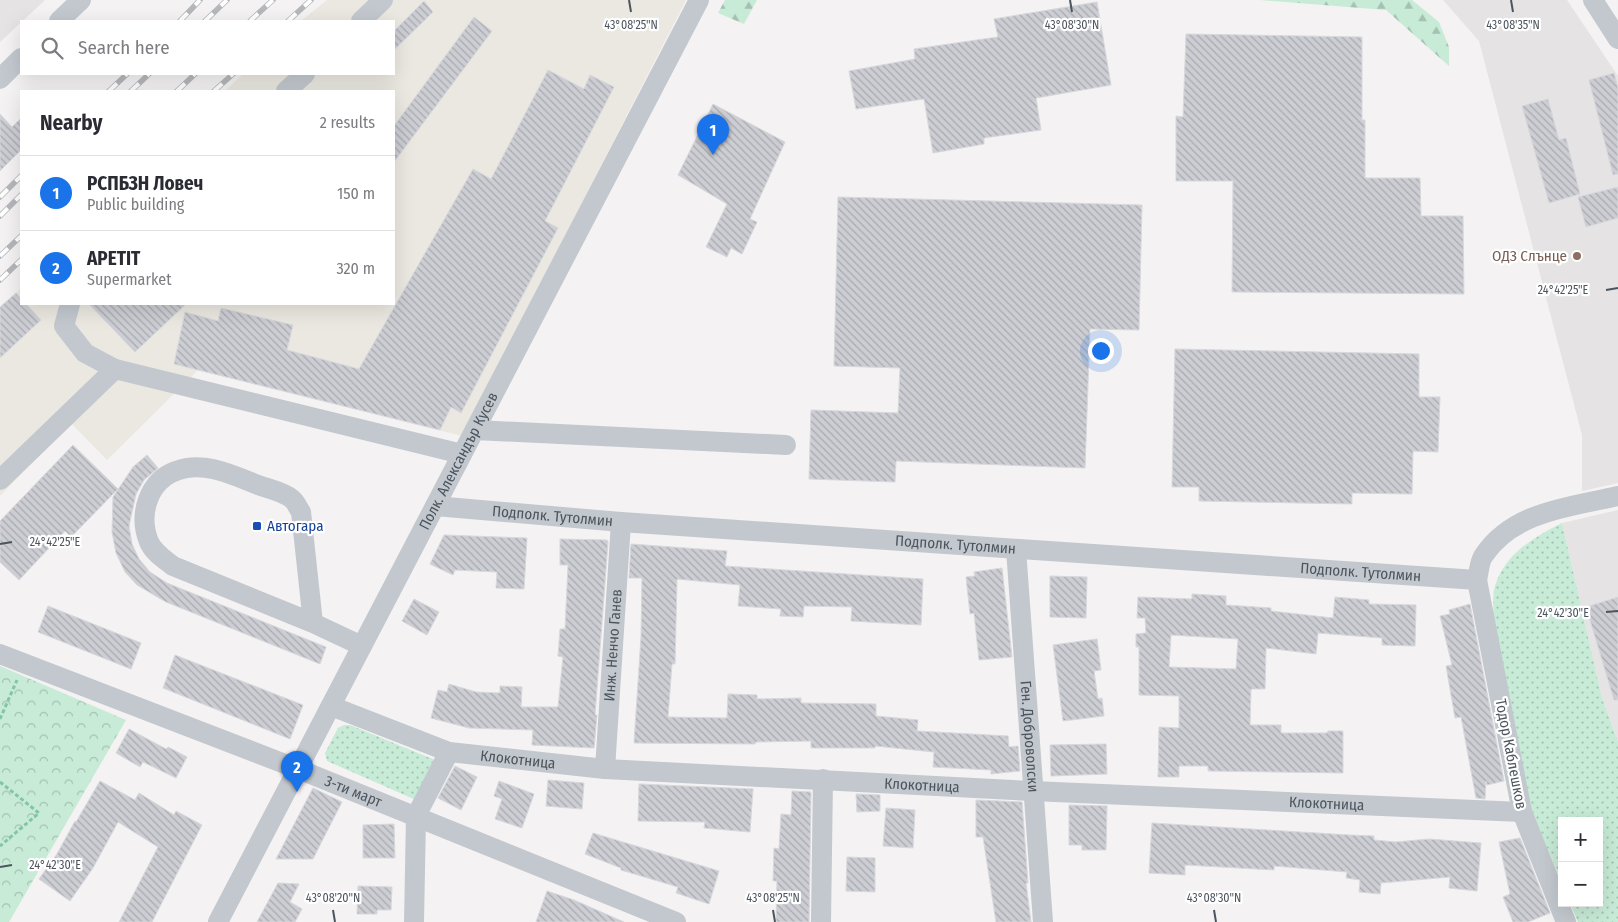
<!DOCTYPE html>
<meta charset="utf-8">
<style>
:root{--surface:#fff;--page:#f2f2f3;--text:#2b2b33;--muted:#7c7c81;--line:#e1e1e2;--accent:#1a73e8}
body{margin:0;font-family:"Fira Sans Condensed",sans-serif;background:var(--page);color:var(--text)}
.controls{position:absolute;right:15px;bottom:15px;display:grid;overflow:hidden;border-radius:0px;box-shadow:0 5px 20px #0002}
.controls button{width:45px;height:45px;display:grid;place-items:center;padding:0;border:0;border-bottom:1px solid var(--line);background:var(--surface);color:var(--text);font:25px sans-serif}
.you{position:absolute;left:1100px;top:350px;width:18px;height:18px;margin:-12px;border:4px solid #fff;border-radius:50%;background:#1a73e8;box-shadow:0 0 0 8px #1a73e833}
.badge{display:grid;place-items:center;width:32px;height:32px;border-radius:50%;background:var(--accent);color:#fff;font-size:16px;font-weight:700}
.pin{position:absolute;translate:-50% -41px;filter:drop-shadow(0 1px 2px #0008)}
.pin::after{content:'';position:absolute;top:26px;width:18px;height:15px;background:inherit;clip-path:polygon(0 0,100% 0,50% 100%)}
.list{margin:0;padding:0;list-style:none}
h2{display:flex;justify-content:space-between;align-items:center;height:65px;margin:0;padding:0 20px;font-size:21px}
h2 small{font-size:16px;font-weight:400;color:var(--muted)}
.list li{display:grid;grid-template-columns:32px 1fr auto;gap:15px;align-items:center;box-sizing:border-box;height:75px;padding:0 20px;border-top:1px solid var(--line)}
.list b{display:block;font-size:19px;white-space:nowrap}
.list p{margin:0;font-size:16px;white-space:nowrap;color:var(--muted)}
.list em{font-size:16px;font-style:normal;color:var(--muted)}
.icon{flex:none;width:28px;height:28px;fill:none;stroke:currentColor;stroke-width:2;stroke-linecap:round;stroke-linejoin:round}
.map{position:relative;flex:none;width:1618px;height:922px;overflow:hidden}
.search{position:absolute;background:var(--surface);box-shadow:0 5px 20px #0002;left:20px;top:20px;width:375px;height:55px;display:flex;align-items:center;gap:12px;box-sizing:border-box;padding:0 18px;border-radius:0px;color:var(--muted);font-size:19px}
.panel{position:absolute;background:var(--surface);box-shadow:0 5px 20px #0002;left:20px;top:90px;width:375px;height:215px;border-radius:0px}
.map>svg:first-child{display:block}
.commercial{fill:#eae8e0}
.education{fill:#e5e3e3}
.grass{fill:url(#grass-dots)}
.forest{fill:url(#forest-firs)}
.park{fill:url(#park-crowns)}
.building{fill:url(#building-back-hatch);stroke:#d7d8dc;fill-rule:evenodd}
.lines{fill:none;stroke-linecap:round;stroke-linejoin:round}
.path{stroke:#83c5a8;stroke-width:3;stroke-dasharray:4 2.5;stroke-linecap:butt}
.minor{stroke:#c2c8ce;stroke-width:20}
.rail-casing{stroke:#b5b7bb;stroke-width:5.5}
.rail{stroke:#fff;stroke-width:4;stroke-dasharray:11;stroke-linecap:butt}
.ticks{fill:none;stroke:#4c545d;stroke-width:2}
.education-dot{fill:#8d6e63;stroke:#fff;stroke-width:2}
.transit-dot{fill:#1a4fb4;stroke:#fff;stroke-width:2}
.labels{text-anchor:middle;stroke-width:4.5;stroke-linejoin:round;paint-order:stroke}
.education-label{font-size:15px;fill:#785e54;stroke:#fff;text-anchor:end}
.street-label{font-size:15px;fill:#4c545d;stroke:#fff}
.transit-label{font-size:15px;fill:#164399;stroke:#fff;text-anchor:start}
.ticks-label{font-size:12px;text-anchor:middle;fill:#4c545d;stroke:#fff;stroke-width:4.5;stroke-linejoin:round;paint-order:stroke}
</style>
<div class="map">
<svg width="1618" height="922" viewBox="0 0 1618 922">
<defs>
<pattern id="grass-dots" width="8" height="8" patternUnits="userSpaceOnUse" patternTransform="scale(1.25)"><rect width="8" height="8" fill="#c7ebd7"/><path d="M2 2h.1M6 6h.1" fill="none" stroke="#a4c1b2" stroke-width="1.8" stroke-linecap="round"/></pattern>
<pattern id="forest-firs" width="22" height="20" patternUnits="userSpaceOnUse" patternTransform="scale(1.25)"><rect width="22" height="20" fill="#c7ebd7"/><path d="M5 1l3.5 6h-7zM16 11l3.5 6h-7z" fill="#a4c1b2"/></pattern>
<pattern id="park-crowns" width="20" height="18" patternUnits="userSpaceOnUse" patternTransform="scale(1.25)"><rect width="20" height="18" fill="#c7ebd7"/><path d="M2 6a3 3 0 1 1 6 0M12 15a3 3 0 1 1 6 0" fill="none" stroke="#a4c1b2"/></pattern>
<pattern id="building-back-hatch" width="6" height="6" patternUnits="userSpaceOnUse" patternTransform="scale(1.25)"><rect width="6" height="6" fill="#cdced4"/><path d="M-1 5l2 2M0 0l6 6M5-1l2 2" fill="none" stroke="#a9aaaf"/></pattern>
</defs>
<rect width="100%" height="100%" fill="#f4f2f2"/>
<polygon class="commercial" points="327,0 686,0 462,436 198,370 107,460 71,423 0,496 0,309 21,288 21,304 394,304 394,91 225,91 243,74 394,74 394,21 301,21"/>
<g class="education">
<polygon points="0,0 45,0 0,42"/>
<polygon points="1443,0 1567,0 1618,76 1618,483 1582,491 1582,435 1479,41"/>
<polygon points="1618,510 1618,740 1602,698 1562,523"/>
</g>
<g class="grass">
<path d="M1562 523 1602 698 1618 741V922H1578L1570 903H1599V821H1562V883L1531 810 1493 618C1494 608 1492 596 1495 586 1505 554 1534 537 1562 523Z"/>
<polygon points="344,725 350,725 435,760 416,800 327,761 325,753 338,728"/>
</g>
<g class="forest">
<polygon points="725,0 757,0 744,24 718,13"/>
<polygon points="1260,0 1412,0 1439,22 1449,47 1449,66 1386,10"/>
</g>
<polygon class="park" points="0,666 126,720 9,922 0,922"/>
<g class="building">
<polygon points="424,1 433,12 394,50 394,31"/>
<polygon points="1097,2 1111,85 1036,98 1041,130 984,138 984,144 933,153 924,99 856,109 849,71 915,59 914,49 998,37 994,19"/>
<polygon points="474,17 492,31 394,162 394,126"/>
<polygon points="1186,34 1362,37 1362,120 1365,120 1365,178 1420,178 1421,216 1463,216 1464,294 1232,292 1233,181 1176,181 1176,116 1183,117"/>
<polygon points="548,70 584,89 590,75 614,87 545,221 558,228 461,413 451,407 440,430 174,364 185,312 218,321 221,308 293,325 287,350 359,369 473,169 491,179"/>
<polygon points="1614,73 1618,88 1618,174 1613,175 1589,80"/>
<polygon points="1548,99 1559,140 1566,138 1580,194 1549,203 1522,106"/>
<polygon points="713,104 785,142 750,219 757,222 742,254 731,248 727,257 706,247 727,204 678,175"/>
<polygon points="0,114 12,127 21,118 21,150 0,171"/>
<polygon points="1618,187 1618,218 1586,227 1578,197"/>
<polygon points="838,197 1142,205 1139,330 1090,329 1085,468 896,461 895,482 809,479 811,410 898,413 900,368 834,366"/>
<polygon points="16,293 21,299 21,304 26,304 41,320 0,358 0,307"/>
<polygon points="89,304 186,304 135,352"/>
<polygon points="1175,349 1419,354 1419,397 1440,397 1438,452 1413,451 1412,494 1352,493 1352,504 1199,501 1199,487 1172,487"/>
<polygon points="73,445 118,489 71,537 65,531 19,580 0,562 0,521"/>
<polygon points="147,455 158,468 144,480 136,494 129,526 132,544 139,559 150,572 167,583 326,647 320,664 166,602 137,585 125,572 116,553 112,532 113,497 133,467"/>
<polygon points="444,535 527,538 524,589 496,588 497,572 455,570 453,575 430,564"/>
<polygon points="560,539 607,540 608,542 595,715 597,715 594,748 532,745 533,730 469,728 431,718 438,690 447,692 449,684 476,692 500,693 500,686 522,687 521,707 558,707 563,657 558,656 560,629 565,629 568,565 560,565"/>
<polygon points="631,544 727,551 725,566 923,579 921,625 851,621 852,607 804,606 803,617 780,616 781,609 738,606 740,585 677,579 675,664 672,664 668,717 727,718 728,694 757,695 757,699 801,698 801,703 876,704 876,716 918,720 917,731 1008,736 1009,747 1018,746 1020,771 991,774 991,770 933,767 934,752 875,746 875,748 811,748 811,741 756,742 755,744 634,743 641,637 642,578 629,578"/>
<polygon points="1002,568 1012,657 979,660 974,613 970,614 966,577 975,576 974,572"/>
<polygon points="1050,576 1087,577 1086,618 1050,617"/>
<path d="M1192 594 1226 596V605L1271 608V611L1333 618 1335 597 1369 600V604L1416 605 1415 646 1382 645V638L1318 633 1316 654 1266 648 1265 689H1251L1250 725H1281V733H1327L1328 731H1343V773L1208 771V766H1179V777H1158L1159 727 1179 728V696L1139 695V647H1136V634L1146 633 1145 618H1137L1138 597 1192 599ZM1171 635 1238 639 1236 669 1169 667Z"/>
<polygon points="1618,597 1618,700 1614,700 1586,607"/>
<polygon points="414,599 439,612 427,635 402,621"/>
<polygon points="1470,604 1504,781 1487,785 1486,781 1485,799 1476,798 1461,717 1455,718 1446,666 1452,665 1440,616 1450,614 1449,610"/>
<polygon points="48,606 141,643 131,669 38,632"/>
<polygon points="1097,639 1101,670 1094,671 1098,699 1102,698 1104,716 1063,721 1053,645"/>
<polygon points="175,655 303,705 290,739 163,688"/>
<polygon points="129,729 166,749 168,747 187,757 176,778 143,762 140,767 116,753"/>
<polygon points="1106,744 1107,774 1051,776 1050,745"/>
<polygon points="455,766 477,777 461,810 438,798"/>
<polygon points="548,780 584,783 582,809 546,806"/>
<polygon points="100,781 135,800 139,793 174,815 176,811 202,825 152,922 119,922 158,847 118,822 93,868 70,901 39,879 57,854 75,821 76,822"/>
<polygon points="499,781 534,794 522,828 495,819 502,799 494,796"/>
<polygon points="639,784 753,789 750,832 704,828 705,822 638,821"/>
<polygon points="313,788 342,802 322,841 313,859 276,859"/>
<polygon points="792,791 811,792 809,922 776,922 777,881 773,881 774,848 779,849 781,814 791,815"/>
<polygon points="856,794 880,795 880,811 857,812"/>
<polygon points="976,800 1022,802 1028,883 1026,883 1031,922 996,922 983,837 976,837"/>
<polygon points="1069,805 1107,806 1106,850 1082,850 1082,845 1069,845"/>
<polygon points="886,808 915,810 913,848 883,846"/>
<polygon points="1152,823 1350,835 1374,836 1374,840 1396,842 1429,839 1481,843 1477,891 1449,888 1450,877 1381,883 1380,894 1359,892 1360,880 1346,878 1347,872 1274,866 1274,870 1185,865 1185,875 1149,873"/>
<polygon points="394,824 395,858 363,858 363,825"/>
<polygon points="593,833 719,871 709,904 676,893 678,887 621,870 621,868 585,854"/>
<polygon points="1520,838 1550,913 1528,922 1513,922 1503,897 1510,894 1499,842"/>
<polygon points="847,857 875,858 875,892 846,891"/>
<polygon points="278,883 299,884 290,902 302,909 295,922 257,922"/>
<polygon points="358,886 392,887 391,910 377,910 377,914 357,914"/>
<polygon points="547,891 574,900 624,922 536,922"/>
</g>
<g class="lines">
<g class="path">
<polyline points="0,719 17,680"/>
<polyline points="0,782 39,813 0,846"/>
</g>
<g class="minor">
<polyline points="1593,0 1618,39"/>
<polyline points="59,21 81,0"/>
<polyline points="361,21 383,0"/>
<polyline points="0,79 21,58"/>
<polyline points="286,91 305,74"/>
<polyline points="70,304 64,326 85,353 115,369 462,454"/>
<polyline points="475,430 786,445"/>
<polyline points="0,480 115,369"/>
<path id="s1" d="M435 506 621 522 1477 580"/>
<path id="s2" d="M1016 549 1043 922"/>
<path d="M313 623 301 512C298 508 296 502 292 499 283 491 264 488 253 483 229 473 202 461 176 471 148 481 138 515 149 542 154 553 164 559 173 566L313 623 362 646"/>
<path id="s3" d="M0 654 298 769 676 922"/>
<path id="s4" d="M331 706 449 752 605 769 1032 791 1522 812"/>
<path id="s5" d="M605 769 621 522"/>
<path id="s6" d="M218 922 699 0"/>
<polyline points="414,922 416,816 449,752"/>
<polyline points="821,922 823,779"/>
<path d="M1566 922 1522 812 1477 580C1479 573 1479 561 1484 555 1514 511 1570 507 1618 496"/>
</g>
<g class="rail-casing">
<g id="rail">
<polyline points="180,21 200,0"/>
<polyline points="205,21 227,0"/>
<polyline points="250,21 273,0"/>
<polyline points="288,21 311,0"/>
<polyline points="109,91 127,74"/>
<polyline points="131,91 149,74"/>
<polyline points="177,91 195,74"/>
<polyline points="214,91 233,74"/>
<polyline points="0,197 21,176"/>
<polyline points="0,216 21,195"/>
<polyline points="0,256 21,236"/>
<polyline points="0,280 21,260"/>
</g>
</g>
<use href="#rail" class="rail"/>
</g>
<path class="ticks" d="M629 0 631 12M1070 0 1072 12M1511 0 1513 12M1606 290 1618 288M0 544 12 542M1606 612 1618 611M0 867 12 865M333 910 335 922M773 910 775 922M1214 910 1216 922"/>
<circle class="education-dot" cx="1577" cy="256" r="5"/>
<rect class="transit-dot" x="252" y="521" width="10" height="10" rx="2.5"/>
<g class="labels">
<g class="education-label">
<text x="1567" y="261">ОДЗ Слънце</text>
</g>
<g class="street-label">
<text dy="5" stroke="none"><textPath href="#s6" startOffset="520">Полк. Александър Кусев</textPath></text>
<text dy="5" stroke="none"><textPath href="#s1" startOffset="118">Подполк. Тутолмин</textPath></text>
<text dy="5" stroke="none"><textPath href="#s1" startOffset="522">Подполк. Тутолмин</textPath></text>
<text dy="5" stroke="none"><textPath href="#s1" startOffset="928">Подполк. Тутолмин</textPath></text>
<text dy="5" stroke="none"><textPath href="#s5" startOffset="124">Инж. Ненчо Ганев</textPath></text>
<text dy="5" stroke="none"><textPath href="#s2" startOffset="188">Ген. Доброволски</textPath></text>
<text transform="translate(1511 754) rotate(79)" y="5">Тодор Каблешков</text>
<text dy="5" stroke="none"><textPath href="#s4" startOffset="196">Клокотница</textPath></text>
<text dy="5" stroke="none"><textPath href="#s4" startOffset="601">Клокотница</textPath></text>
<text dy="5" stroke="none"><textPath href="#s3" startOffset="379">3-ти март</textPath></text>
<text dy="5" stroke="none"><textPath href="#s4" startOffset="1006">Клокотница</textPath></text>
</g>
<g class="transit-label">
<text x="267" y="531">Автогара</text>
</g>
</g>
<g class="ticks-label">
<text x="1513" y="29">43°08'35"N</text>
<text x="631" y="29">43°08'25"N</text>
<text x="1072" y="29">43°08'30"N</text>
<text x="1563" y="294">24°42'25"E</text>
<text x="55" y="546">24°42'25"E</text>
<text x="1563" y="617">24°42'30"E</text>
<text x="55" y="869">24°42'30"E</text>
<text x="333" y="902">43°08'20"N</text>
<text x="773" y="902">43°08'25"N</text>
<text x="1214" y="902">43°08'30"N</text>
</g>
</svg>
<div class="controls">
<button>+</button>
<button>−</button>
</div>
<div class="you"></div>
<div class="pin badge" style="left:713px;top:155px">1</div>
<div class="pin badge" style="left:297px;top:792px">2</div>
<div class="search"><svg class="icon" aria-label="search" viewBox="0 0 24 24"><circle cx="10" cy="10" r="6"/><path d="M15 15l6 6"/></svg>Search here</div>
<section class="panel">
<h2>Nearby<small>2 results</small></h2>
<ul class="list">
<li><span class="badge">1</span><div><b>РСПБЗН Ловеч</b><p>Public building</p></div><em>150 m</em></li>
<li><span class="badge">2</span><div><b>APETIT</b><p>Supermarket</p></div><em>320 m</em></li>
</ul>
</section>
</div>
